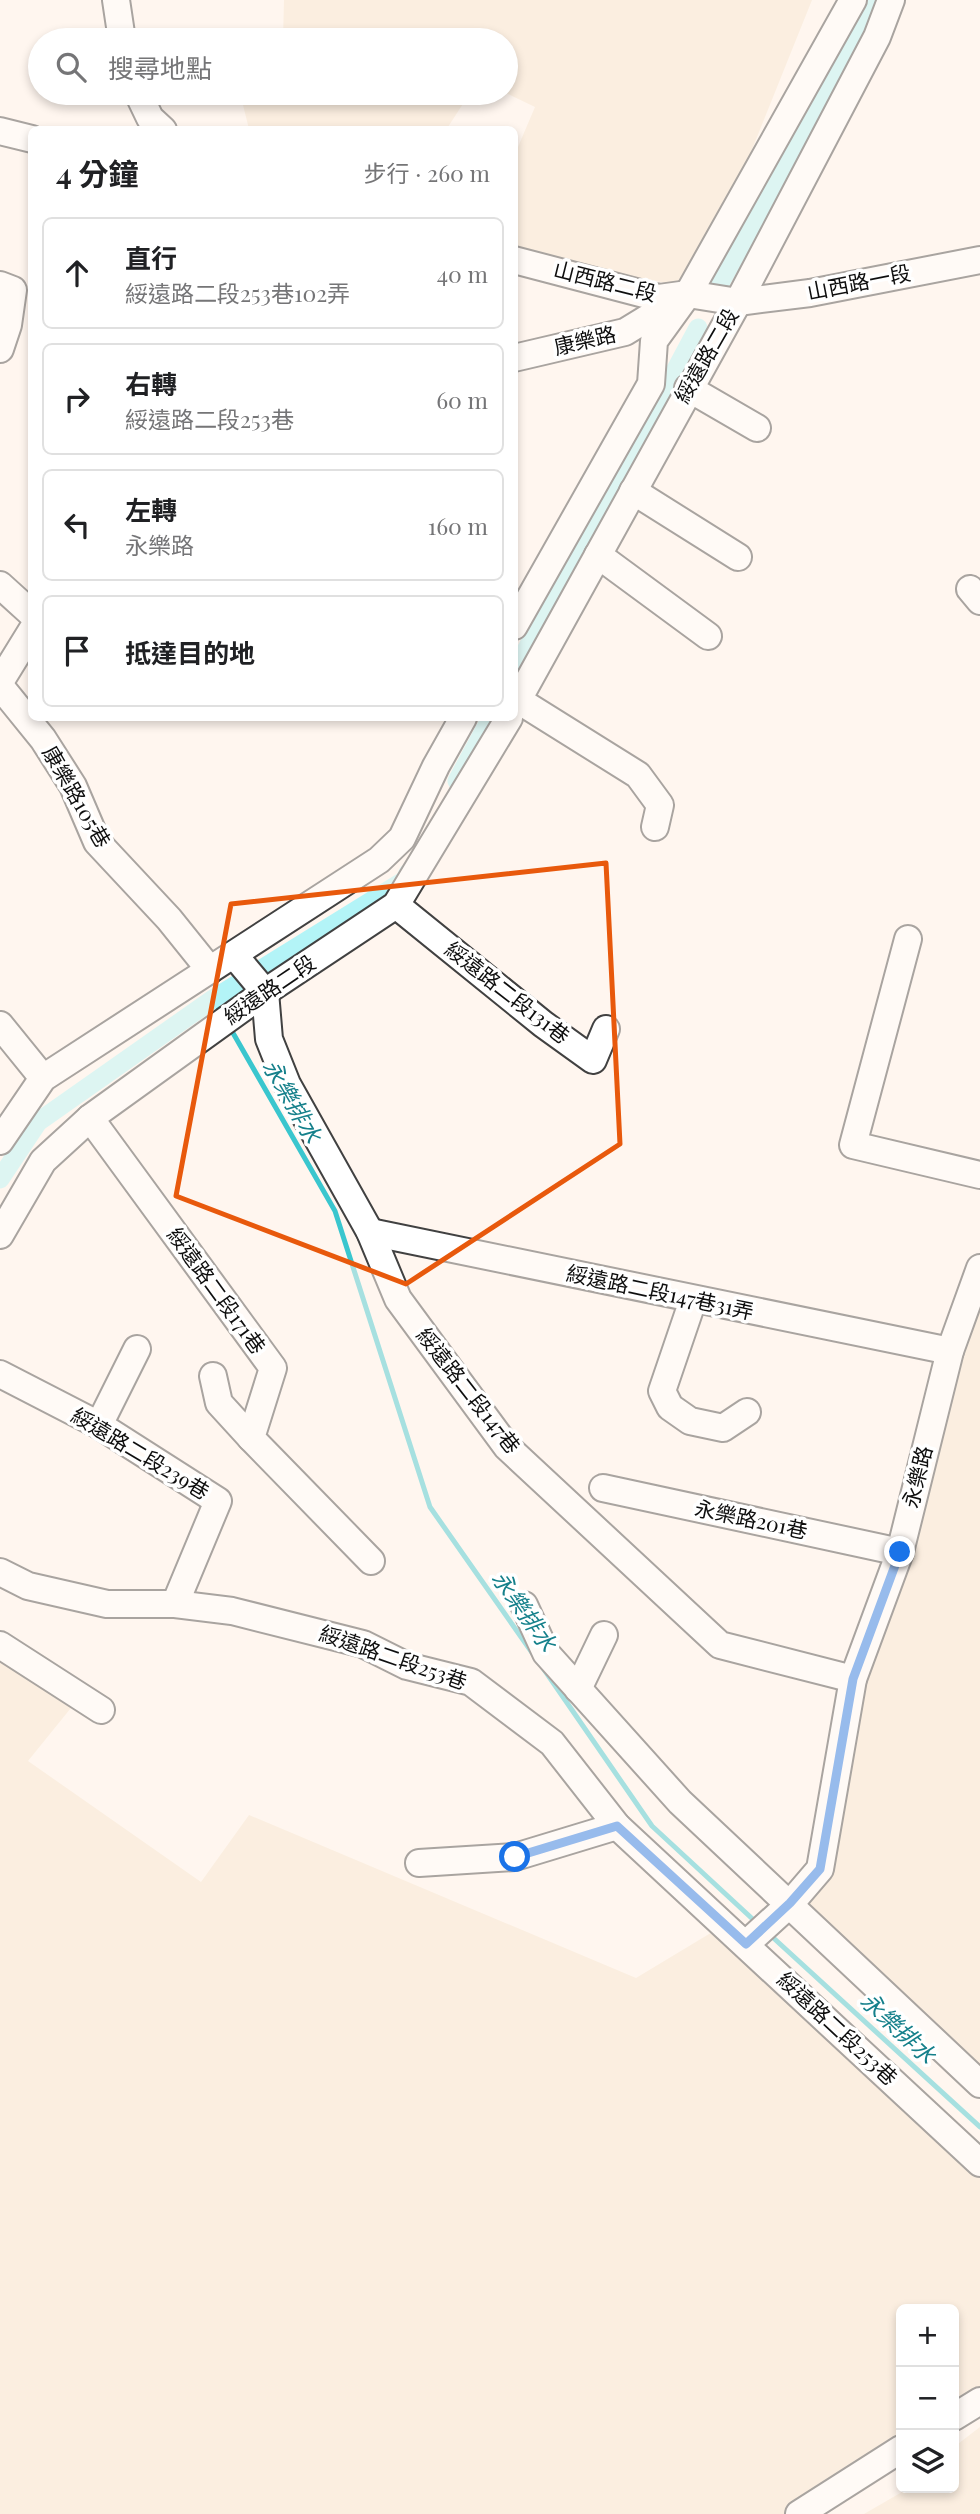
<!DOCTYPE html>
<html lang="zh-TW">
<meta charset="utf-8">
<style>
:root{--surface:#fff;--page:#f6f6f6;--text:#202124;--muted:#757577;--line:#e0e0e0}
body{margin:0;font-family:"Playfair Display","Noto Sans TC",serif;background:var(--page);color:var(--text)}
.controls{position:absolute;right:21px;bottom:21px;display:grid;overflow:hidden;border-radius:10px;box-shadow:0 4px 10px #0003}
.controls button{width:63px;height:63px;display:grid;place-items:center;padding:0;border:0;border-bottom:2px solid var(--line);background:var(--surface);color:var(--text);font:35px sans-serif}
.stop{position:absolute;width:21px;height:21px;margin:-16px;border:5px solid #1a73e8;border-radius:50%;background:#fff}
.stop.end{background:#1a73e8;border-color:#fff;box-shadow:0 2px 7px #0008}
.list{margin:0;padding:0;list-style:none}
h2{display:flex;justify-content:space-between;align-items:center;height:91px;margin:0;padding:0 28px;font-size:30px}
h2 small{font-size:23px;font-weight:400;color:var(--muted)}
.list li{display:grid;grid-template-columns:46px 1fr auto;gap:21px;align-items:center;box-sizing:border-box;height:112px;margin:0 14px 14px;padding:0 14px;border:2px solid var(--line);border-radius:10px}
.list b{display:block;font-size:26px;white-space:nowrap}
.list p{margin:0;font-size:23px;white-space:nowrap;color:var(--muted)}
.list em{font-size:23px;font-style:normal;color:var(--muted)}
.icon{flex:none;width:38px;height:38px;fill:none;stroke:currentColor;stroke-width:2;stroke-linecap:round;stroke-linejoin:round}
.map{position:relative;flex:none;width:980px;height:2514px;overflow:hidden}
.search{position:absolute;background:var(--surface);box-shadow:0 4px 10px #0003;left:28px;top:28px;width:490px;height:77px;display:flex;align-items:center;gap:18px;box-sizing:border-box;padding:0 24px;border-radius:38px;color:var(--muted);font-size:26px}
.panel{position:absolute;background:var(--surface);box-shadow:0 4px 10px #0003;left:28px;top:126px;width:490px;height:595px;border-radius:10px}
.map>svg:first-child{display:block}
.farmland{fill:#f5e5cf}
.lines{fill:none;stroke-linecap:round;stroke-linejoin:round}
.stream{stroke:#3ac6ce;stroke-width:5}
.canal{stroke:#b3f4f7;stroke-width:19}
.minor-casing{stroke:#414141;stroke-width:30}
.minor{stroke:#fff;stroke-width:26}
.route{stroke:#1a73e8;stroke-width:9}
.marked{fill:none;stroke:#e8590c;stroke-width:5;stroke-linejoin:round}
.labels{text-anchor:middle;stroke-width:7;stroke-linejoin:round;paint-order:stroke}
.street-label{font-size:21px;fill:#0e0e0e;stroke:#fff}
.water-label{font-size:23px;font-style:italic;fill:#15808b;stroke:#fff}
</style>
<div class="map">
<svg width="980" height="2514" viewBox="0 0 980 2514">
<rect width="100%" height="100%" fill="#fff6ef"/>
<g class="farmland">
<polygon points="284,0 812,0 696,289 515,253 515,154 535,107 506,93 506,40 283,40"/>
<polygon points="240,93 470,93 446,130 249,129"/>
<polygon points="980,1268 980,2084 790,1904 803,1886 853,1679"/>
<polygon points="0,1651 79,1698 28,1761 201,1882 249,1815 636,1978 724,1925 980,2163 980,2402 954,2419 954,2309 901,2309 901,2452 802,2514 0,2514"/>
<polygon points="980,2427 980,2514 864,2514 909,2488 954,2488 954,2447"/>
</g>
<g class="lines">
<g class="stream">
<polyline points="213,999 222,1014"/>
<polyline points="229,1026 335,1211 430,1507 533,1654"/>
<polyline points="543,1668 652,1826 758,1924"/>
<polyline points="768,1933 980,2127"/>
</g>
<g class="canal">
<polyline points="721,281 851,49 867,0"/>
<polyline points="514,673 698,328"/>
<polyline points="457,781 491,718"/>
<polyline points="0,1179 38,1122 213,999 405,880 408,873"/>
</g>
<g class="minor-casing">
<g id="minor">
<polyline points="116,0 122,40"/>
<polyline points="138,93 150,118 163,130"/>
<polyline points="0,131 32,139"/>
<polyline points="514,260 659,298 688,294 738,302 810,293 980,260"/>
<polyline points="0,285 13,290 8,325 0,349"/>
<polyline points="514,358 625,332 679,299"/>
<polyline points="688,388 757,428"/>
<polyline points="633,491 738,557"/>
<polyline points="598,555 708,636"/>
<polyline points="0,585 32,614"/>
<polyline points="970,589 980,601"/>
<polyline points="514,626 651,384 654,341 688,294 853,0"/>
<polyline points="0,682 32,630"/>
<polyline points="0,686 43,739 73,786 97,842 169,919 210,970"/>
<polyline points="518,700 638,775 660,805 655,827"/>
<polyline points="514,707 738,302 877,37 891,0"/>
<polyline points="396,905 543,1024 593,1060 606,1029"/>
<polyline points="908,939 853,1145 980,1175"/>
<polyline points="234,955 265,992 269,1039 287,1084 370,1232 398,1299 507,1447 720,1645 853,1679"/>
<polyline points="0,1025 43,1078"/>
<polyline points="90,1118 273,1368 251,1438 371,1561"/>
<polyline points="0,1141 43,1078 379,860 402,838 436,766 463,718"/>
<polyline points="370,1232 950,1351"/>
<polyline points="0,1235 43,1161 90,1118 265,992 396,905 509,718"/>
<polyline points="693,1300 662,1391 670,1407 690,1421 723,1428 747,1412"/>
<polyline points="0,1374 99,1425 218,1501 175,1604"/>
<polyline points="213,1376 219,1403 251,1438"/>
<polyline points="99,1425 137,1349"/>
<polyline points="603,1488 900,1552"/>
<polyline points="0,1572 28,1586 107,1604 175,1604 232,1611 363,1644 407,1666 471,1682 552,1743 617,1826 980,2163"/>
<polyline points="524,1605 546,1653 680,1802 980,2084"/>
<polyline points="0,1645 101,1710"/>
<polyline points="578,1689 604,1635"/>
<polyline points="419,1863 515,1857 617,1826"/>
<polyline points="746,1944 790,1904 820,1869 853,1679 900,1552 950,1351 980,1268"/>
<polyline points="954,2417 980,2401"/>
<polyline points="799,2514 901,2449"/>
</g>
</g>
<use href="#minor" class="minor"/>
</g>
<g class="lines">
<polyline class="route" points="515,1857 617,1826 746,1944 790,1903 820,1869 853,1679 900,1552"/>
</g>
<path d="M0 0H980V2514H0ZM606 863 620 1144 406 1284 176 1196 231 904Z" fill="#fff6ef" fill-opacity=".55" fill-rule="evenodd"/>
<path class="marked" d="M606 863 620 1144 406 1284 176 1196 231 904Z"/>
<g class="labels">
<g class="street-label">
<text transform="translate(605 282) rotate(14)" y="7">山西路二段</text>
<text transform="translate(859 283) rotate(-11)" y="7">山西路一段</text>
<text transform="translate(585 341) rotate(-13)" y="7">康樂路</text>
<text transform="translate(707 356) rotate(-60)" y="7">綏遠路二段</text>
<text transform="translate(76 797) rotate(60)" y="7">康樂路105巷</text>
<text transform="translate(270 990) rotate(-34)" y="7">綏遠路二段</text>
<text transform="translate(507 993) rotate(38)" y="7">綏遠路二段131巷</text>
<text transform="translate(216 1291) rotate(54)" y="7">綏遠路二段171巷</text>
<text transform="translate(660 1293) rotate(12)" y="7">綏遠路二段147巷31弄</text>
<text transform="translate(468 1391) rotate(52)" y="7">綏遠路二段147巷</text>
<text transform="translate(140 1454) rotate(31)" y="7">綏遠路二段239巷</text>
<text transform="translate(918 1477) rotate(-76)" y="7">永樂路</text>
<text transform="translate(751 1520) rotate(12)" y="7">永樂路201巷</text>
<text transform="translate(393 1658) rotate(19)" y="7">綏遠路二段253巷</text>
<text transform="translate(837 2029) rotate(43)" y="7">綏遠路二段253巷</text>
</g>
<g class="water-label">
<text transform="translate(292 1101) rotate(60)" y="8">永樂排水</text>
<text transform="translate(524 1611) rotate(55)" y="8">永樂排水</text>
<text transform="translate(898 2028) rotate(43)" y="8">永樂排水</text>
</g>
</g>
</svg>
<div class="controls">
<button>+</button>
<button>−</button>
<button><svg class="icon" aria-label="layers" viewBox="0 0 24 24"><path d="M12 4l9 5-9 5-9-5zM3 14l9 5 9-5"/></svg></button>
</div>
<div class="stop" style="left:515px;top:1857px"></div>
<div class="stop end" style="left:900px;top:1552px"></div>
<div class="search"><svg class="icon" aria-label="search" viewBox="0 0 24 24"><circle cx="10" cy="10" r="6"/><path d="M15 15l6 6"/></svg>搜尋地點</div>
<section class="panel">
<h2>4 分鐘<small>步行 · 260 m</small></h2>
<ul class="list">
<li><svg class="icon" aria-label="ahead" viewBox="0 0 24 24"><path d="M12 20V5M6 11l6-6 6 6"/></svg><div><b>直行</b><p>綏遠路二段253巷102弄</p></div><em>40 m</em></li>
<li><svg class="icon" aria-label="right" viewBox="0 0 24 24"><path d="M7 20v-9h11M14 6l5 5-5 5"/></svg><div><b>右轉</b><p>綏遠路二段253巷</p></div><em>60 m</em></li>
<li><svg class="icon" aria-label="left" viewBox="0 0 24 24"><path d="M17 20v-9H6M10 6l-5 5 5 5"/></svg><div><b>左轉</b><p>永樂路</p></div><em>160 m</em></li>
<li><svg class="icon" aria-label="arrive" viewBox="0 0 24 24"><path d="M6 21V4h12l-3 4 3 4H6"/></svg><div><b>抵達目的地</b></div></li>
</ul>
</section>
</div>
